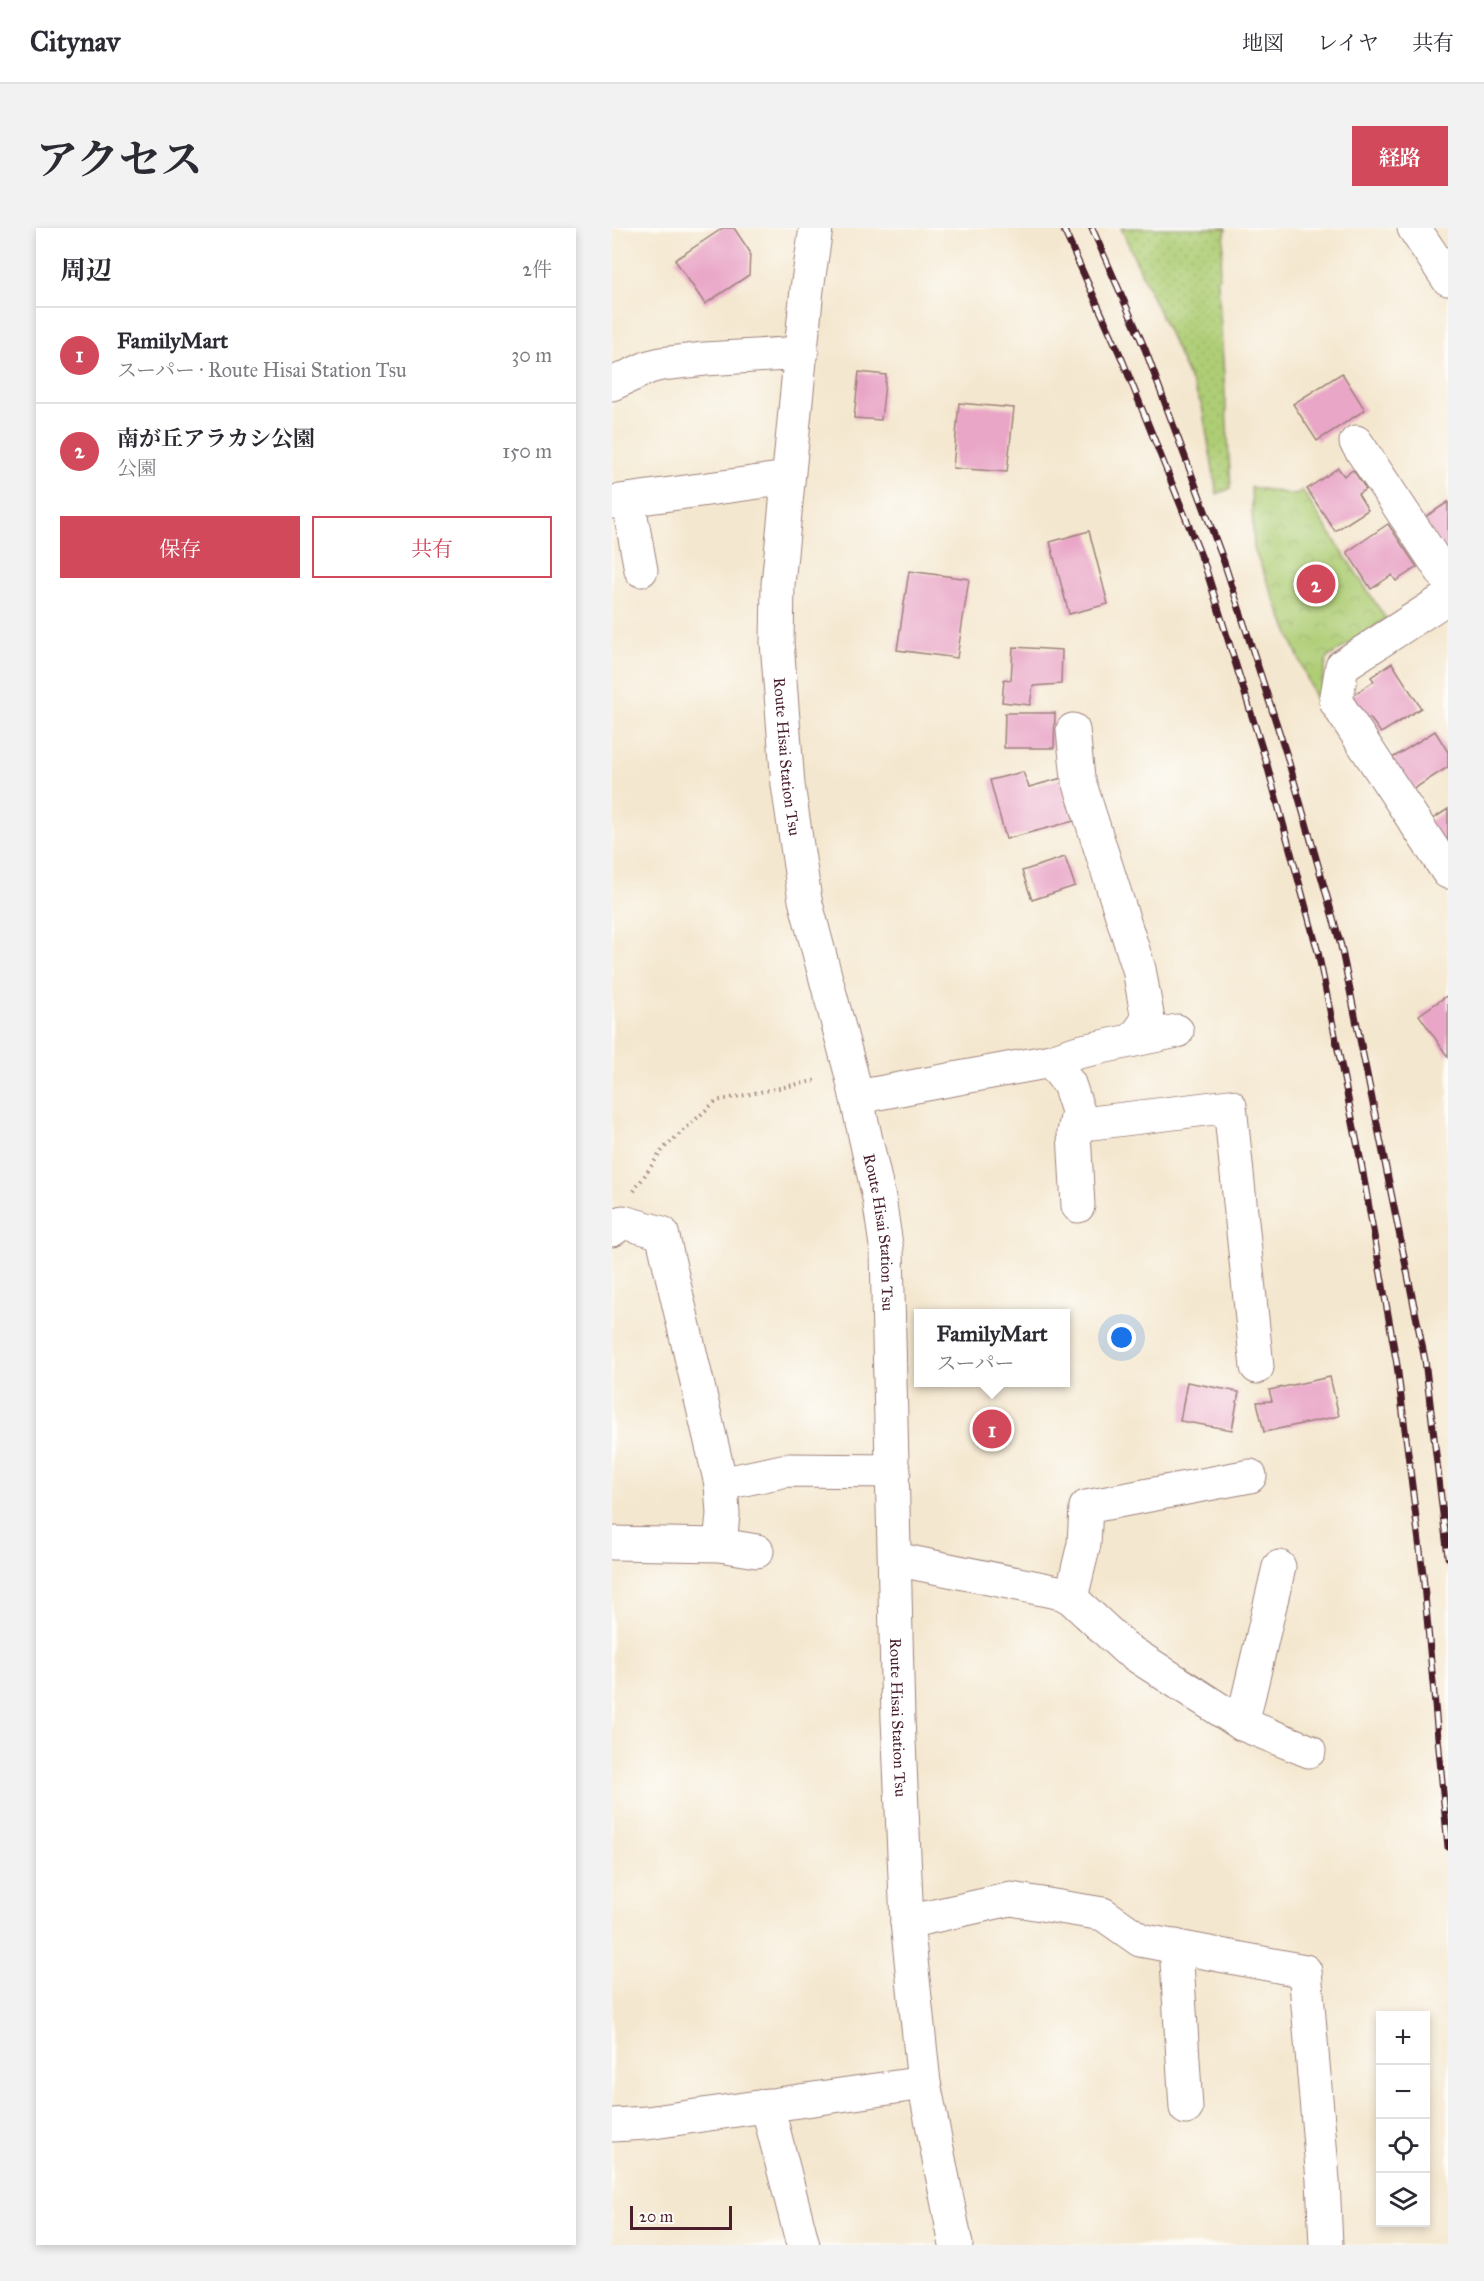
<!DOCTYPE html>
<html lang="ja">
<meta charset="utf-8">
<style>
:root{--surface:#fff;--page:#f2f2f3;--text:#2b2b33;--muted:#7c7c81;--line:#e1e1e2;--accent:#d1495b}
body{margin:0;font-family:"IM FELL Great Primer","Noto Serif JP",serif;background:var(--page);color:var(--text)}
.controls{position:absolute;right:18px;bottom:18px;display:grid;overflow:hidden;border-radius:0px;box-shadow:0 3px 9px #0003}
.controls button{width:54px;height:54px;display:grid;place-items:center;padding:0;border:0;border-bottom:2px solid var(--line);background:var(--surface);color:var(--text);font:30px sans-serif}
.scale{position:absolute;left:18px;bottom:15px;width:102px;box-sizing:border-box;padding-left:6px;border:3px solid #4a1f2b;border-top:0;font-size:16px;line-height:21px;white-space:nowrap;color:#4a1f2b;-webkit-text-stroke:4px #fdfcf7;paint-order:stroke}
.you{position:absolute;left:510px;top:1110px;width:21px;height:21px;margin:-15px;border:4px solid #fff;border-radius:50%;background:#1a73e8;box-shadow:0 0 0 9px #1a73e833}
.badge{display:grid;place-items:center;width:39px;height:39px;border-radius:50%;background:var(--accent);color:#fff;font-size:20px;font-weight:700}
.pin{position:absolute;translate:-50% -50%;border:3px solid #fff;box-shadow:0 2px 6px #0006}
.popup{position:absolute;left:302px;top:1081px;width:156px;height:78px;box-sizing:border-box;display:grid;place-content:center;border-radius:0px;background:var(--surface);filter:drop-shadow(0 2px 4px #0005);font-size:20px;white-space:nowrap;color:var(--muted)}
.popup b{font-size:22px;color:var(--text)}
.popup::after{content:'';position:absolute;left:50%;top:100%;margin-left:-12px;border:12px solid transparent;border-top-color:var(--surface)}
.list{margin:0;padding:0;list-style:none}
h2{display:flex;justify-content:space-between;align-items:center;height:78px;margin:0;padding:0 24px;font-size:26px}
h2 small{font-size:20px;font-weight:400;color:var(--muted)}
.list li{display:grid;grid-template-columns:39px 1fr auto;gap:18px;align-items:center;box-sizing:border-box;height:96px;padding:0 24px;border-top:2px solid var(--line)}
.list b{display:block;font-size:22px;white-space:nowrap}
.list p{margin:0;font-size:20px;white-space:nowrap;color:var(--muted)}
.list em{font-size:20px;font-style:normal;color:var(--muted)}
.actions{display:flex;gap:12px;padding:18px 24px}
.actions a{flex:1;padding:14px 0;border:2px solid var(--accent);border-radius:0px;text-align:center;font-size:21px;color:var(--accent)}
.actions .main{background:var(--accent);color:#fff}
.icon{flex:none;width:33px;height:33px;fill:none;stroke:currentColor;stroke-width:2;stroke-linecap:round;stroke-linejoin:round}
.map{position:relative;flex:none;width:836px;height:2017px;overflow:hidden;border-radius:0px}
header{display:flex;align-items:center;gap:36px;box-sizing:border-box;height:84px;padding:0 30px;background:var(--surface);border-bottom:2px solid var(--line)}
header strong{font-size:28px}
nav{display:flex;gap:33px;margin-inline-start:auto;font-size:21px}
.intro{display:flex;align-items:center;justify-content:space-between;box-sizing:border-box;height:144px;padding:0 36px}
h1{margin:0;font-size:42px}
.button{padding:15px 27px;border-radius:0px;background:var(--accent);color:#fff;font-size:21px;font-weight:700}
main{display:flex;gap:36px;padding:0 36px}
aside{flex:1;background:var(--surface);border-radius:0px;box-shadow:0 3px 9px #0003}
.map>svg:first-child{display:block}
.grass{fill:url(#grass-dots);stroke:#7c7650;stroke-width:1.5}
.park{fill:url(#park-crowns);stroke:#7c7650;stroke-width:1.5}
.building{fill:#e9a6c7}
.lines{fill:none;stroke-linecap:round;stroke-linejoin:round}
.minor-casing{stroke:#9f837d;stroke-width:35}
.major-casing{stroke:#9f837d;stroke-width:35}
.path{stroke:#9f837d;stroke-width:4;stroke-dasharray:1.5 4.5;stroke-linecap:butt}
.minor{stroke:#fff;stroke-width:33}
.major{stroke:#fff;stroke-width:33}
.rail-casing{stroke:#4a1f2b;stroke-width:7}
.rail{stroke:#fdfcf7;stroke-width:4.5;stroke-dasharray:14;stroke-linecap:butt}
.labels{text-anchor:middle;stroke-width:4.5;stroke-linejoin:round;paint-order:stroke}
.street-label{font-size:16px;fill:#4a1f2b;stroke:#fdfcf7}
</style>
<header>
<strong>Citynav</strong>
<nav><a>地図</a><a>レイヤ</a><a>共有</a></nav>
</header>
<div class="intro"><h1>アクセス</h1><a class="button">経路</a></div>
<main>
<aside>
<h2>周辺<small>2件</small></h2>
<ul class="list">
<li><span class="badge">1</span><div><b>FamilyMart</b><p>スーパー · Route Hisai Station Tsu</p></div><em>30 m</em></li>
<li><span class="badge">2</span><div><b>南が丘アラカシ公園</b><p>公園</p></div><em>150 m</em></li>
</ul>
<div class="actions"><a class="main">保存</a><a>共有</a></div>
</aside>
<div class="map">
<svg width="836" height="2017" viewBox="0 0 836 2017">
<defs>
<pattern id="grass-dots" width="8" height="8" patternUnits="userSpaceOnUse" patternTransform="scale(1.5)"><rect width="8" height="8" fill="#aecd75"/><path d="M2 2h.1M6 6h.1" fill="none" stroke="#97b065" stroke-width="1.8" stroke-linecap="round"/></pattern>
<pattern id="park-crowns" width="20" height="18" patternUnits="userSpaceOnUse" patternTransform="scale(1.5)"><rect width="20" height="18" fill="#aecd75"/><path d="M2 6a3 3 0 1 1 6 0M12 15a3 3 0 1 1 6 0" fill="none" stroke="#97b065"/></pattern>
</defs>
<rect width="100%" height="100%" fill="#fdfcf7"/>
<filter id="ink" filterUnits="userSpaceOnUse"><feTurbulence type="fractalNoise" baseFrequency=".0167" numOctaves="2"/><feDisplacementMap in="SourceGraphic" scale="12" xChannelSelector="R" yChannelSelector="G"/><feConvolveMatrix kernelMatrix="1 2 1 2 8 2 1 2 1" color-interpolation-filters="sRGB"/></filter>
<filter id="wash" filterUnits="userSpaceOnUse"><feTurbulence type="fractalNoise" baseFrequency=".008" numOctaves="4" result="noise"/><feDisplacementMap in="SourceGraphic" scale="24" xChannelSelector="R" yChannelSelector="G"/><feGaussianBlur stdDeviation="1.35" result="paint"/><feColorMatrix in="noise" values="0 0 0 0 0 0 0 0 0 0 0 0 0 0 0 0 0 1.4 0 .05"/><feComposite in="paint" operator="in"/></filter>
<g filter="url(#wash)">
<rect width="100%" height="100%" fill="#f4e7cf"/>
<polygon class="grass" points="509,0 614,0 606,54 619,260 605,266 590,178"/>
<polygon class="park" points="639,259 683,267 690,262 774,391 715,430 706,477 642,321"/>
<g id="blocks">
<g class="building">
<polygon points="111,0 122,0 138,24 137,47 93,76 63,32"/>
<polygon points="247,144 274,147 269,192 242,190"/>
<polygon points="730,145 753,182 705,213 681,176"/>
<polygon points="347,175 402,180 395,244 341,240"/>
<polygon points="726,240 732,248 741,242 754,261 746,266 756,282 723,303 695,261"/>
<polygon points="836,274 836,328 810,291"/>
<polygon points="776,296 805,339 784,353 780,347 759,361 735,324"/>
<polygon points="477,303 496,376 457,386 438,314"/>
<polygon points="297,343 357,351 345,430 285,422"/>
<polygon points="401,419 450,422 449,456 421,458 418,477 390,474 392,451 399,452"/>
<polygon points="780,435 809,480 769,505 758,490 748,494 734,472 762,453 759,449"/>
<polygon points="393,485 443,485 442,520 392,520"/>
<polygon points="823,503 836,524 836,539 797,564 777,532"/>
<polygon points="411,544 417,559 450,550 462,593 394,611 378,552"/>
<polygon points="836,581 836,626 813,596"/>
<polygon points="453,629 463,658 420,672 410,643"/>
<polygon points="836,767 836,829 807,787"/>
<polygon points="718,1149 727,1188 652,1204 645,1174 660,1173 657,1162"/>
<polygon points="575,1154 627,1164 620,1202 568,1193"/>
</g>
</g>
</g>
<g filter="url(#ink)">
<use href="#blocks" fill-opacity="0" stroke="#9f837d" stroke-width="1.5"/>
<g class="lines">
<g class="minor-casing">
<g id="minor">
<polyline points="802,0 836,51"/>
<polyline points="0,156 37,139 49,136 93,131 190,125"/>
<polyline points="744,214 836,352"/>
<polyline points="16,272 29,342"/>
<polyline points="0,274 176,250"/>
<polyline points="836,369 730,438 724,474 836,644"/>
<polyline points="461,502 466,550 527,741 536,792 521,812"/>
<polyline points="439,833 457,856 466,883 462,905 466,978"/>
<polyline points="245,869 439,833 466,824 565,803"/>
<polyline points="465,892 480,895 618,878 645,1139"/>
<polyline points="0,1002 11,994 50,1005 109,1256 111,1286 108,1317 0,1315"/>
<polyline points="109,1256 175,1242 282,1243"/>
<polyline points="108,1317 145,1323"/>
<polyline points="283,1331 450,1365 459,1370 514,1421 630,1496 697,1523"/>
<polyline points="459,1370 472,1316 474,1279 638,1248"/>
<polyline points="630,1496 667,1339"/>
<polyline points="295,1694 399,1671 491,1686 528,1712 693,1743 711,1952 714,2017"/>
<polyline points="564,1718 574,1880"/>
<polyline points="155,1877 191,2017"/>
<polyline points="0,1897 35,1895 312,1855"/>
</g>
</g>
<g class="major-casing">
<g id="major">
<path id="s1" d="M204 0 195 61 166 356 165 414 176 557 193 672 239 845 267 970 275 1024 286 1491 295 1694 312 1855 344 2017"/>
</g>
</g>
<polyline class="path" points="22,963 51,921 104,873 206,852"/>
<use href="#minor" class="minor"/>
<use href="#major" class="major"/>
<g class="rail-casing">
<g id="rail">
<polyline points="451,0 510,131 593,338 654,533 706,724 749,934 785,1137 811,1346 836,1619"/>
<polyline points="480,0 533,121 612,334 675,528 729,718 813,1132 836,1329"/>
</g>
</g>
<use href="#rail" class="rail"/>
</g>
</g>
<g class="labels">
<g class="street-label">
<text dy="6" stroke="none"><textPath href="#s1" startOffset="531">Route Hisai Station Tsu</textPath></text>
<text dy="6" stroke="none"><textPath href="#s1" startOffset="1017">Route Hisai Station Tsu</textPath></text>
<text dy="6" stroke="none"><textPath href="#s1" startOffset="1503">Route Hisai Station Tsu</textPath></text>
</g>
</g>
</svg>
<div class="controls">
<button>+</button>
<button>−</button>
<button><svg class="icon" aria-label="locate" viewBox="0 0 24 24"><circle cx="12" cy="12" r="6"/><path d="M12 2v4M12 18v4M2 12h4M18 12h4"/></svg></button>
<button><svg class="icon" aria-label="layers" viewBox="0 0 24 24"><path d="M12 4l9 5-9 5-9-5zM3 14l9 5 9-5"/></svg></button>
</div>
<div class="scale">20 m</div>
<div class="you"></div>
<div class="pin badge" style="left:380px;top:1201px">1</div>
<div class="popup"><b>FamilyMart</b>スーパー</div>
<div class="pin badge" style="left:704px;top:356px">2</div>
</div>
</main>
